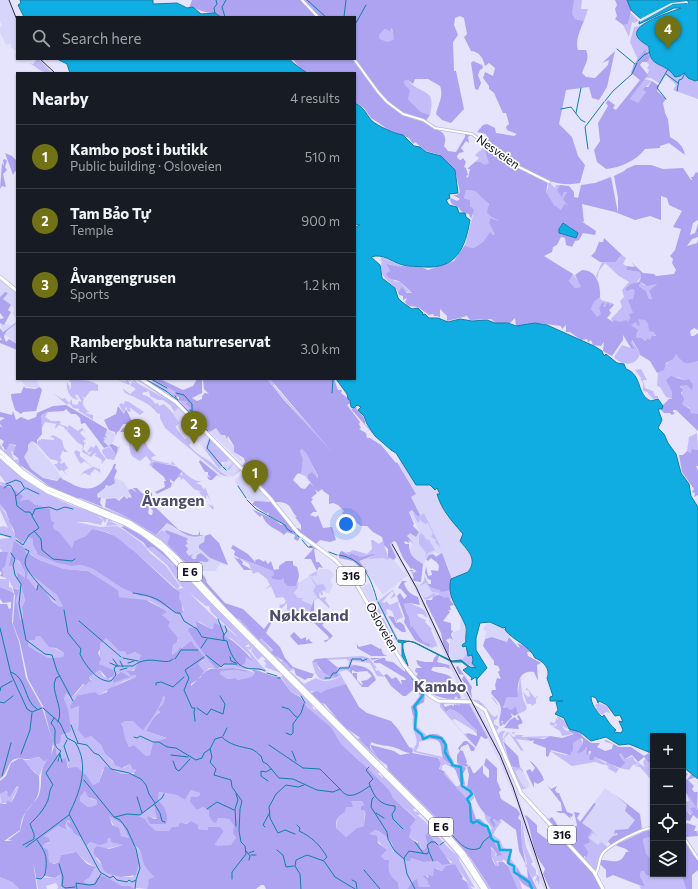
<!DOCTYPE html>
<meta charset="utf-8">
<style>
:root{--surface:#171b24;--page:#20242c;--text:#f1f3f6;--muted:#9ea1a6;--line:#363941;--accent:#717115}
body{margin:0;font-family:Commissioner,sans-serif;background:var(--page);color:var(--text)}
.controls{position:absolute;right:12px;bottom:12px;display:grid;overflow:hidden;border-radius:0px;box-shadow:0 1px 3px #0004}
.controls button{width:36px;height:36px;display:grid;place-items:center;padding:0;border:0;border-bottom:1px solid var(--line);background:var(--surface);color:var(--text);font:20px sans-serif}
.you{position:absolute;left:346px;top:524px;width:14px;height:14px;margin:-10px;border:3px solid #fff;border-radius:50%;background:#1a73e8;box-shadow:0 0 0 6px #1a73e833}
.badge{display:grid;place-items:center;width:26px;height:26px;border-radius:50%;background:var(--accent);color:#fff;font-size:13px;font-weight:700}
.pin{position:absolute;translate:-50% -33px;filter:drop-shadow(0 1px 2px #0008)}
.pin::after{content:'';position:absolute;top:21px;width:14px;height:12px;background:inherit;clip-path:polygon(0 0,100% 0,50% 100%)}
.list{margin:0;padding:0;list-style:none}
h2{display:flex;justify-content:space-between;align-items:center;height:52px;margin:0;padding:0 16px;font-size:17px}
h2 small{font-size:13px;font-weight:400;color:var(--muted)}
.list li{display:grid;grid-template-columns:26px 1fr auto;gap:12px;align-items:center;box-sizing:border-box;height:64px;padding:0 16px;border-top:1px solid var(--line)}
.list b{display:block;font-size:15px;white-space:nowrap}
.list p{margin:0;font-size:13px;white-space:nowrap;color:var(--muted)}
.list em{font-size:13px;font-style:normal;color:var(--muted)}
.icon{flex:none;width:22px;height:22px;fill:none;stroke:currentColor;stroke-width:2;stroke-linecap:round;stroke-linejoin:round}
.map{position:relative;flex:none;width:698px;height:889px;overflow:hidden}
.search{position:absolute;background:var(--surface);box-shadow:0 1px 3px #0004;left:16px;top:16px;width:340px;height:44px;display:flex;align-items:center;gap:10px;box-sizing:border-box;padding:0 14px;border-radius:0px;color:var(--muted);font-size:15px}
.panel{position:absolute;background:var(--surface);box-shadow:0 1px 3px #0004;left:16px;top:72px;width:340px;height:308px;border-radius:0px}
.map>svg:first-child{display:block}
.built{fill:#d8d5fb}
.green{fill:#c3bcf9;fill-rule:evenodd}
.forest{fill:#ada3f0;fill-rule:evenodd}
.water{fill:#10ade2;stroke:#107ea7;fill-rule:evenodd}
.pier{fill:#e6e4fc}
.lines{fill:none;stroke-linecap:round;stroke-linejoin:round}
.stream{stroke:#107ea7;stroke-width:1}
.river{stroke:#10ade2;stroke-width:2.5}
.secondary-casing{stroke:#bdb9e0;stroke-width:3.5}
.primary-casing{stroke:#bdb9e0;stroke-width:4.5}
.motorway-casing{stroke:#bdb9e0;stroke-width:5}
.secondary{stroke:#fff;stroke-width:2}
.primary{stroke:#fff;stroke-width:3}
.motorway{stroke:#fff;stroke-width:3.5}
.rail{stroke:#2e2c3a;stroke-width:1}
.labels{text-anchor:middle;stroke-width:3.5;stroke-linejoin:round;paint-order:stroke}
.shield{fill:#fff;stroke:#585760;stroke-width:1}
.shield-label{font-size:11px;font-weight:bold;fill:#110f1c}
.street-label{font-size:12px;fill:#110f1c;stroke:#fff}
.district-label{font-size:16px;font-weight:bold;fill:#504c6d;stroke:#fff}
</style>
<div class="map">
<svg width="698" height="889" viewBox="0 0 698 889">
<rect width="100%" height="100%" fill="#e6e4fc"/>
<g class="built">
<polygon points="0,0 9,0 17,18 17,59 21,59 18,60 16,59 14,56 16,51 11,47 11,43 6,45 0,32 0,27 2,26 0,21"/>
<polygon points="0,279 17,293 17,320 13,314 14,308 3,299 7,294 5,292 0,297"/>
<polygon points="17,321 17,344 4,334 16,322 3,332 0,323 11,325"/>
<polygon points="20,379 36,379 40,386 37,388 26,387"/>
<polygon points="178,407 187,416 181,422 188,416 210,438 205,450 188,430 187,431 195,440 192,442 187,438 186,439 181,433 177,425 179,424 172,414"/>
<polygon points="100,426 115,434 114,441 111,445 106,446 102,440"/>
<polygon points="216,428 221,435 224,435 234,447 236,454 242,459 241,462 210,432"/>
<polygon points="32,441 55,467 61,477 59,480 43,478 31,469 24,457 28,446"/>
<polygon points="230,458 240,470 233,477 223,473 219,469"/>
<polygon points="401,461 417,486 429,485 433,489 437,488 440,495 438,495 439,500 445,513 463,534 460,542 471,554 473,561 471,568 464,575 452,579 447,563 445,564 441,554 436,558 435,556 439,554 434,552 426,558 424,564 413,559 410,551 412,544 407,536 409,533 420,532 409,512 412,510 420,515 411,497 416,494 399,464"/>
<polygon points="242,474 247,477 268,499 262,503 250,501 235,482 236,479"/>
<polygon points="114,478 123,481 127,487 130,493 128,499 123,495 118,500 115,497 104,499 97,494 106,488 110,479"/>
<polygon points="167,523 178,531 193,536 194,538 210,534 219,543 228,565 221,564 216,569 217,571 200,571 164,541 159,534 164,524"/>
<polygon points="392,544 416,585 422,584 425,577 430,587 440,590 438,595 435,593 425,598 416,585 450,658 450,639 453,640 453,632 460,630 461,617 462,618 466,632 466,642 462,645 467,646 468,651 463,660 450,659 501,750 519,798 547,889 544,889 543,887 521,821 517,804 500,762 460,688 457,688 456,686 457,683 424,609 414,587 390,545"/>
<polygon points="390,557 394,560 407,576 383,595 359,561 364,558"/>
<polygon points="321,569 329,569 334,575 330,581 333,585 329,594 319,589 316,595 317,597 312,605 295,597 295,593 298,589 300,582"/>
<polygon points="369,583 377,601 371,604 362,588"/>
<polygon points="490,622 503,628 506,627 505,630 510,635 507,642 493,637 485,639 486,631 483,629 487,623"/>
<polygon points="521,768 530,785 529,787 524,790 514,771"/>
<polygon points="605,788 640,814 640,821 605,845 595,846 579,823"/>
</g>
<g class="green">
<polygon points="573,0 582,0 581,9 588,9 584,21 575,19 572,13"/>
<path d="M627 0H698V99L673 90 676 85 666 75 660 84 651 78H646L649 70 647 68 649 65 642 55 638 60 630 42 634 27C640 27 673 12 681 8H674L639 24V22L660 12 689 2 639 18 631 10Z"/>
<polygon points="630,12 639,21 634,23 632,22 629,37 623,25 628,24"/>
<polygon points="391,28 395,39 388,42 380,39 379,35 385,29 388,30"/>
<path d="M37 59H39L52 73C38 73 37 65 26 62L33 64Z"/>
<polygon points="645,79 652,81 643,90 646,92 638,104 630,99"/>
<path d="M408 80C420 96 437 86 430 115L421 112 408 99 404 81Z"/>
<polygon points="485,146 488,147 485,149 485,153 490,163 485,166 475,162 479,158 475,155"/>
<path d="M548 181 555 188 556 185H560L557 190 564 194V192H567L564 199 566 202 563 210C554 209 550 199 546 192L548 188Z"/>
<polygon points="466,190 475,191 488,202 491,215 499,221 490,218 489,223 496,234 493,235 490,233 484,241 474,248 468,247 465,245 473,215 468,199 464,198"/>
<polygon points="622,255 626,258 623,264 626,266 627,270 640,272 641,277 630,291 633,289 636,291 634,297 630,303 633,313 631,320 620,323 613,322 611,319 622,307 620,301 624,297 622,290 629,282 619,276 605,263 599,271 597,279 596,276 602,262 619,259"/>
<path d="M382 257 402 266 401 268 389 264 390 272 394 281 400 282 412 294 401 289 398 292C393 281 377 280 382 261L380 260Z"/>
<polygon points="573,274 582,287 575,288 569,281"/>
<polygon points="641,282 644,285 657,284 649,292 652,299 649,299 646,291 639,286"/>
<polygon points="600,297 601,300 612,303 610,306 608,305 603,307 604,303 602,302 599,310 602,314 599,318 594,315 591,309 594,302"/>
<polygon points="644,318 656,335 650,340 648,338 645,341 636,338 638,332 631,325 638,319"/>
<path d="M631 340 640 353C638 366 622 367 614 357L622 345 631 348 633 346 631 343Z"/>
<polygon points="676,354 687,363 698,361 698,414 696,415 690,412 690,408 682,404 682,388 680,385 688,385 687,379 684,380 678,377 674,378 669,386 672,392 672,399 666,397 660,387 657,386 658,373"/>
<polygon points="641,369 647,380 643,380 645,388 653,391 655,396 658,396 658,398 653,399 647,392 643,391 643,383 640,378 642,379 635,370"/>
<path d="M70 379C81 381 88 378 98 385V391L91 390 94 391H90L85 398 82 396 84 399C81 405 85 408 89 412L85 413 93 415V420L79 411V409L73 408 69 403 67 405 53 393 62 399 65 398 69 403 72 399V404L77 405 79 401 82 402 77 394 75 396 78 400C69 398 66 390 67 382L70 387 69 390 71 388V382H69V380L70 382Z"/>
<path d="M116 379 126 382 125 379H134L137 383 166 399 136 379H140L181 408H179L180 410 178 408 174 412 171 406 163 400H158L150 396 149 391 142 393 143 395C147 395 154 400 155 404L158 403 159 406 164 404 172 412 179 423 187 416 181 410 184 412 183 409 235 461 231 458 240 467V471L233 476 239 470 234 463 230 469 227 470 223 468 224 466 227 469 233 463 229 459 226 462H221L223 466 219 469 205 450 209 438 196 426 189 431 196 423 188 416 176 426V428L185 439 187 438 191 443 189 445C197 456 206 457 214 465 220 471 223 474 230 477L221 475 165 428 160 418V414L157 413C150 403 136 398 125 393L122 388 130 394 136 389 130 385 132 383 131 381 136 384 132 379 130 381 127 380 130 383 129 385Z"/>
<polygon points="143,379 153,382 152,379 176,392 175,396 178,399 185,401 191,408 189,412 217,440 169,394 169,393 162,391"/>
<polygon points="267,379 273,379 271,381 274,383 274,386 333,452 324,445"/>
<polygon points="125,401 129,402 144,412 140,415 129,407 131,411 128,412 126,406 124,413 119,405 121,403 124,404"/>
<polygon points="45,412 48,412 45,417 51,421 60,421 61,423 59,424 68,427 69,425 78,431 82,428 87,433 83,430 80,433 86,439 83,441 86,444 84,444 84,447 81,451 83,447 82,445 78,443 67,431 68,427 66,431 64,427 59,425 55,429 56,424 45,422 41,430 40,418"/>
<path d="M138 433 137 434 142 443 145 441 148 448 156 456H161H154L151 458 153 460 171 464 172 461 179 469 176 467V465L156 463 151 460 153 462 152 467 149 465 151 462 146 456 140 461C130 455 130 456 129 441L133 439 137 444 138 440 134 434Z"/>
<polygon points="697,433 698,450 693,449 691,453 687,451 689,437"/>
<polygon points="53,435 62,440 64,448 68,452 64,452 63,450 60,457 62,461 60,462 61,464 64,462 68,468 64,471 68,476 62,470 59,471 54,464 57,464 58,461 50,459 37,444 39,439 40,441 41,439 54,440 54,438 50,437"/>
<polygon points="94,441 100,451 100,452 106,459 101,464 102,460 94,455 97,454 95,453 91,457 82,452 83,449 89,455 92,451 88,453 87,452 91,446 93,448 96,445"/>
<path d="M0 444 4 451V446L7 449 8 444 16 446 14 452 11 451 14 460 19 459 22 467H20L41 482 71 496V498C44 487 20 471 0 450Z"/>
<polygon points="121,444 114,460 107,459 102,452 103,449 110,447 115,454"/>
<polygon points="302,449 306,453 318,477 318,478 314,475 308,479 310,482 305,476 300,474 303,461 300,451"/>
<path d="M76 450 80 452V456C86 461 91 467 99 469V467L101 473 95 469 90 474 91 476 84 473 80 476 84 471 93 467 84 461 81 464 79 461 80 464 74 452Z"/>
<path d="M0 457C20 477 46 495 71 505 81 509 96 512 107 518L105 523 102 518 96 515 103 520 101 525 88 522H76L100 527 117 526 127 532 143 544 150 553 166 566 180 586 178 589 183 588 188 591C202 606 218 621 234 634 246 644 254 659 265 669L266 671 234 668 219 669 228 663 239 667 246 657 251 660 250 655 232 639 226 637 224 631 214 626 211 629 198 621 197 627 191 628 189 633 217 669 209 668 199 679 191 684 201 677 204 671 198 664 204 660 194 644 190 642 182 648 181 647 177 652 172 656 173 645 178 641V638L170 630 162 614 167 611 165 610 150 601 118 597V590L88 571 64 569 39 560 31 554H27L24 548 15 543 13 564 14 560H17L26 571 25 578 19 572 16 576 21 585 25 600 22 607 23 617 19 620 16 600 18 589 13 588 9 580V587L12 588 13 593 0 587V579H7L4 577 2 569 5 563 2 551 0 552 2 550 0 549V539L10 538 0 535V527L4 526 8 528 0 510V504C7 515 12 526 16 539L21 542 27 537 33 539 36 553 57 563 71 566 81 565 93 569 122 588 140 596 149 597 179 615 184 610 179 599 180 592 133 550C125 547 123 543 117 538 110 532 101 530 92 529L86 536 74 541 72 548 57 531 54 529 53 526 55 523 51 520 50 510 32 503 28 499 20 501 22 496 0 484V482L6 483 0 475Z"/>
<path d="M180 469C188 475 194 484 205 480L196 483 201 485 204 490 205 487 214 509H212L208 504 214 507 207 495 205 500 199 492H202L194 489 183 478 180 481 181 478 179 477 174 481 180 474 183 476Z"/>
<polygon points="78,498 123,515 156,535 162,530 170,536 167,544 187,564 212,593 259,639 261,638 281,661 285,661 294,671 292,670 288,672 159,540 135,524 75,499"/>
<polygon points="412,511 418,517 424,513 441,548 435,542 436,540 431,537 433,533 428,523 425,524 420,520 418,523"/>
<path d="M109 518 139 533 160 547 283 674 265 667 266 663 263 660H266L262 656 258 660 251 651 253 646 250 650 246 647H250L249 644 245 646 244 645 235 634 211 612 209 606H206L181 586 167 565 147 548 153 547 180 571C172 555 126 520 109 521L121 526 122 527 117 525 106 526Z"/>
<polygon points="422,533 426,539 429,540 435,550 428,553 425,558 426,553 419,544 419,535"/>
<polygon points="382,538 388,557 390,557 388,560 384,558 367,559 375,555 361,557 351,553 349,555 346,552 350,552 353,550 367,554 372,549 371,540 373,540 379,544 383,541"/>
<polygon points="241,559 273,571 274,575 271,576 274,579 284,578 295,586 299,581 298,588 294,593 298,598 303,598 301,600 312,605 307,618 293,613 298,618 297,620 284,612 285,610 287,612 287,603 276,614 275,612 280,607 279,605 284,604 286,601 283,597 276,598 271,586 264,590 270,585 267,579 258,572 253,574 249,564"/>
<polygon points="317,571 316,576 314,575 313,577 312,575 310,576 317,585 323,584 326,588 325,591 322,590 323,595 321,595 320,592 319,594 320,598 327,597 325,600 330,607 329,608 318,598 314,600 317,597 313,591 316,586 309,575"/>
<path d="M28 572 53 591 61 599 63 606 60 607 37 586 36 589C31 585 25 579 28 572Z"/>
<polygon points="425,573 425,577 430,587 451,590 451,600 446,597 448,601 439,595 425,600 417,587 425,598 434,593 438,595 439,593 432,592 426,583 419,586 424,581"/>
<polygon points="392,590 393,590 396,596 390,599 394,593 392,591 382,602 385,603 386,601 390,605 399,601 398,604 403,617 397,620 397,623 392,611 387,609 386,611 388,616 386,614 386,616 398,639 396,640 377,602"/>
<polygon points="376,603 394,640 391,643 372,609"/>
<path d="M410 603C419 608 426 607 427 618L422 614H417L419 617 426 620 425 622 432 629 431 630 438 647 436 646 432 648 429 647V644L422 642 417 633 411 628 409 616 407 614 404 604Z"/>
<path d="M36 636H40C47 645 54 648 64 653L63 657 48 658 28 646V642L30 640H35Z"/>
<path d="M106 638C117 650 122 655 137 652L141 655 135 669 127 673 131 676 136 675V677L124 681 99 695 95 692 78 695 71 709 79 706 78 730 92 737 101 745 105 754 114 763 124 768 130 764 131 768 136 770 135 773 122 774 115 770 103 769 99 782 93 785C88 776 79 768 69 769L66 758 58 760 55 745 58 744 61 735 67 734C73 723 66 711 64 699L66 693 70 698C80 693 81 682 92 680L89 677 100 670 103 676 110 679 112 677 111 670 99 664C100 662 100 648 100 643Z"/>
<polygon points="468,651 468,656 471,654 473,658 472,663 476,667 475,668 459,660 463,659"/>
<path d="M363 656 369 658 377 668H375L376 671 378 670 385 677 377 676 370 663 353 661 351 664 354 665 350 667V672L346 670 339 672 346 684 321 693 310 691 318 701 323 703 326 708 358 739H360L359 737 362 739 360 740 386 769 289 672 292 673 304 684 316 678C324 683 333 681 341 676 321 683 317 682 312 662H316L319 669 333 677 338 676 337 667 348 666 349 661 346 659 327 660 326 658Z"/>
<polygon points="237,670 246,672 247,670 255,673 251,677 238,680 235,678 228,679 220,674 221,671"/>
<path d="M283 675 312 703 313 709 320 711 382 773H377L383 778V774L433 825 458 854 481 889 459 857V860L475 888 470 886 473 889H469L467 881 455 864 446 867 442 871 436 868 433 876 429 877 425 875 428 881 427 884 430 885V887H419L413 881 407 889H399L398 882C388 877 389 870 388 860H385L381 856 387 850C380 845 377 837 369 834L374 830C384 833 393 840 393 851L406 861 411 858 423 862 436 861 442 865 451 864 452 862 443 855 429 832 425 836 428 845 424 850 421 849 420 843 409 837 410 827 416 818 393 798 359 760 341 744 331 727 309 709 300 696 291 692 281 677ZM415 808 456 854C443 846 433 826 417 815H420L417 811 415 812 413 810Z"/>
<polygon points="520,676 523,699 527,708 525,711 518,714 516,706 511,710 505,707 507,705 503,708 507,697 515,697 518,693"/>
<polygon points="527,688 535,698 539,695 536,699 536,703 532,706 531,704 527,704 523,692 528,697 530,696 529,691 525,689"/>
<path d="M163 696 165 697 163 704 158 709 160 711C154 715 150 724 146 731L167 738 153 742 150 755 146 756 134 745 129 747 124 739 123 727 121 724 125 721H134L143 731C148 724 163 704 163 696Z"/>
<path d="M491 697H492C500 704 499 710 497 719L494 720V724L499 727 497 730 495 729 485 708 472 700C483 697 487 713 495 717L498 714V706Z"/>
<path d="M440 702 450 703 444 704 443 707 447 712 450 709C462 712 467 723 477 730L478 734V735L473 730 455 719 452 720 464 734 468 733 466 736 475 747 440 707Z"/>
<polygon points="599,703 607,706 610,713 606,712 602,715 595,708 598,708 595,706 596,704"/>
<path d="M413 716H418L417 727 431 739 419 742V746L416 751 443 757 448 763 443 761 452 765 453 768 445 764 442 766V769L440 770 441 764 438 759H442L414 752 413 749C421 741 413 734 413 726 412 723 413 719 413 716Z"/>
<path d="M557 716C563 718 569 724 567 729L562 725 565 730 573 734 562 736 560 731 553 727 557 725 556 723 554 726 550 725V722L555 723 556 718 558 720Z"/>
<path d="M502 731H506L503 734C501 744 507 756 511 766L517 768 520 767 523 770V772L520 769 515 771 523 787 527 788 522 789 513 770 514 774 498 734Z"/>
<polygon points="507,732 510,733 513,737 516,736 511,732 516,732 514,733 514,735 524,735 521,737 550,736 538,739 528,738 530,741 516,739 524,751 521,750 522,752 509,733 504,739 506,744 503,739"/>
<polygon points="581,738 585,749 587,748 587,753 590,754 590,760 592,761 595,757 605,763 609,762 619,769 616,773 607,768 609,767 605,764 604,765 595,762 572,766 550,751 566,755 572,752 573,743"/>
<polygon points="621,753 626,759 634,756 633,757 635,761 645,767 643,763 644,760 647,759 650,762 652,762 653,782 640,767 634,766 638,765 638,764 633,765 629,770 620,768 623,765 623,759 619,754"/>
<polygon points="37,757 42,758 45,763 39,776 23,760 28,760"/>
<path d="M380 759C386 762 387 765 389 771L443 824 464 850 491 889H488C460 843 424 807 387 770V766Z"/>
<polygon points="444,771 456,786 459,786 460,783 467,786 467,788 473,792 474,798 470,802 444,774"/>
<polygon points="18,786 19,787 12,799 14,801 1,804 0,794 5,791 8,793 10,797"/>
<polygon points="191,790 200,793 200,795 190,802 197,810 203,807 209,811 213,822 216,822 218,818 229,819 234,826 236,839 231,845 217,847 215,844 224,831 220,827 208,827 208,830 198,829 189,822 169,831 156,831 149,825 145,819 139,818 138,816 154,806 157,819 149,816 150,824 166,824 158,801 159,792 177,795 185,800"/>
<polygon points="85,791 91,799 97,800 97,804 94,806 88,807 80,801 80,797"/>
<polygon points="687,795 698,808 698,810 695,807 691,808 693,813 691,815 683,806 683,802 689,801"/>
<polygon points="351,801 362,801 364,805 361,806 361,810 365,811 364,826 357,828 346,837 336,828 338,816 346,807 350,806"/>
<path d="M484 813 491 817 489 820 494 828 496 825 493 821 495 819 502 821 496 829 493 835 500 840 503 847 509 851V857L517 867C516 874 521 882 522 889H518L506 861 503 859 502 862 496 861 499 866H496L491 855 490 848 496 852 495 856 501 853 486 828 488 826 491 830 492 828 486 820Z"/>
<polygon points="109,816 122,824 129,838 121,836 109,818"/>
<path d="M66 820 70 821 69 823 73 833 83 839 88 846 90 842 95 844 107 843 108 838H111L123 845 105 849 96 858 109 874 121 877H133L139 863 134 845C144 853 145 868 154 877L147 889 124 887 101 875 96 878 94 884 85 883 84 881 89 878 91 871H93L94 866C85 862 83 857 74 852L61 855 59 862 51 864 49 862 47 851 43 847 44 844 50 843 48 838 44 836 58 826 68 831 69 829 65 826Z"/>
<polygon points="522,821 526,847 533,862 531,864 536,870 536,874 534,874 538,875 540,878 539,885 537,880 535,882 537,885 535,881 537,876 534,876 533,879 525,865 527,864 522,845"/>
<polygon points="591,829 598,837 593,833 589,838 598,845 601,842 607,846 597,868 594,870 584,859 586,853 584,845 589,841 588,837"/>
<polygon points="653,836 653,861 645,854 643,841 643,839"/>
<polygon points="641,871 644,871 650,876 654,874 681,874 686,889 641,889 639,886 644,887 644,884 640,876"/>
<polygon points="61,874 61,886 65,889 57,889 58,887 56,883 46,886 47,889 38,889 36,877 56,878"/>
<polygon points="0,877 12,882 19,889 0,889"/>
</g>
<g class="forest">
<path d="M192 0H574L572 13 575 19 584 21C580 29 575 42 578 50H586C590 59 585 64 582 73L586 77 595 78 608 65 609 60 602 63 615 51 607 87 599 100 592 98 589 87 566 90 559 124 572 137 578 156 585 165 580 183C547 190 512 163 488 144L486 134 477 132 483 125 487 124 495 128 496 133 514 136 517 134 507 130 506 127 509 124 506 113H503L494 93 489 89V86L483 78 485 72 493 76 495 68 489 63 485 66C483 58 480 52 471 51L464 37 467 34 464 18 460 16 455 18 454 25 458 35 453 42 454 71H456L464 109 451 123 442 120 436 114C438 104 444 96 440 86L428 79H415L413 84 408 80 404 81 405 85 410 90 408 99 421 112 430 115 425 122C437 132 449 129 444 146L448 151 456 152 465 137V134H472L468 137 469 143 466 141 461 148 464 152 459 153 457 156 458 159 461 160 463 158 466 162 464 167 466 168 468 175 466 176 468 178 470 169H468V168L475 162H480L485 165 489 163 484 149 488 147 485 146V144L515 167 548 181 546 192 554 205 561 210 565 203 568 206 563 199 567 192H564L562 197 557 190 560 185 569 186 574 192V197L578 198 581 185 595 183 611 177 618 213V198L614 176 624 171 619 177 626 169 635 165H651L663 169 683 168 691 180H692L691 177H693L696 172 698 173V220L693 223 690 235 695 233 698 224V237L692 239 687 246 697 243 698 239V330L694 328 690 331 691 336H694L698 333V361C685 365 684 364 676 354L673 359 666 363 664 370 657 373 650 361 640 355 639 351 632 340 631 343 635 349 631 348 623 335V340L612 356 603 351 604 342 601 346 593 345 591 340 588 342 587 339 581 340 570 332H566V325L562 329 561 326 538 323 516 326 515 318 510 323H496L491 319 470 320 467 316 447 321V316L440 309V318L438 316H434L433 314 429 315 418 307C413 306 409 308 405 302L407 298 403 300V296L399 295 398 292 402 287 407 293H412C409 290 404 285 400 282 394 278 391 282 386 274L390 271 387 264 401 267 402 266 421 267 428 270 454 261 465 245 468 247 474 248 484 241 490 232 493 235 495 234 489 223 490 218 499 221 489 215 487 212 489 204 475 191 466 190 464 198 470 200V206L474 210 471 219 469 214 463 213 458 207 452 204 450 200 451 198 457 201 460 199 453 195H457L460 192 455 170 440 155 426 151 415 142 413 144 409 138 388 130 379 123 371 118 364 108 355 102V73H313L301 70 293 59H355V17H222C213 11 204 14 193 7L189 8ZM392 28 394 39 388 42 380 39 379 35 385 29 390 31ZM661 196 667 198 669 205 682 211 673 227 681 229 675 250 670 256 673 259 672 263 676 270 674 274 656 276 654 274 643 273 631 262 635 267 626 266 627 270 640 272 641 277 639 282 631 284 625 289 627 291 633 289 635 291 633 299 628 300 633 313 629 314 631 320 629 319 628 322 627 320 620 322 614 320 613 322 607 318 611 313 609 310 614 305 612 303 610 306 608 302 605 307 603 305 606 304 602 302 599 309 601 314 597 317 591 309 594 302 600 297C601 284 596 270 582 270L575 275 581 287 575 288 569 281 573 274 544 256 552 252 553 247 557 245 561 237 565 238 566 245 572 247 575 241 579 240 583 233 595 235 596 231 581 221 584 222 582 204 615 212 635 220 650 216 661 220ZM561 225C571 225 574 229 576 238L561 234 559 229ZM641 282 647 286 657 284 649 291 652 299H649L646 291 639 286ZM638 319 645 320 648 324 649 331 654 332 656 336H652L650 340 648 338 645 341 641 338H636L638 330 631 325 636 322 638 326 640 325Z"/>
<polygon points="615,0 627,0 631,10 628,24 623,25 615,19 617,16 615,9 617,5"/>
<path d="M645 50 650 57 647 62H642L640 65 648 75 630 99 638 103 646 92 643 90 645 87H648L652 81 659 86 657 91 666 99 663 103 665 113 668 119 670 137C678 142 683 145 685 155L669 143 660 146V148L645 149C637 160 620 168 606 169L597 162 594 150 600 141 598 123 608 106 606 103 608 100 615 105 613 108 616 110 640 80 631 73 634 64Z"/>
<polygon points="473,61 482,65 483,68 480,70 478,75 481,83 478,90 475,89 471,63"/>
<polygon points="5,153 12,156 17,161 17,172 15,171 13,175"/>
<polygon points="5,159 7,161 5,167 7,170 3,174 6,187 2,186 0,189 2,163 4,166 3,160"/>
<polygon points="604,238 622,255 615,262 600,262 591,256 595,252 599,242 603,242"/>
<polygon points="5,292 8,293 3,299 11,305 8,310 11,312 4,325 0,323 0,319 4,318 0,313 0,297"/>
<path d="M17 322C13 328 5 329 4 337L6 342 9 339 17 344V350L0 343V340H2L0 337V328L3 332Z"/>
<polygon points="671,376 684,380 689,379 693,385 692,390 687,385 680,386 683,390 681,393 684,399 682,404 690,409 691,413 698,414 698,431 676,410 673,410 673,412 675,413 672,415 670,413 664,413 661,410 663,405 669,399 672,399 672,392 666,380"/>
<path d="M152 379H160L183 390 193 386 197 379H202V393L192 398 197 401 202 399V396L205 393 209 394 204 389 203 379H267L283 399 332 452 271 380 334 379 338 390H342L341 393 350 400 351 403 347 405 360 422 359 424 361 428 359 429 366 433 367 438H370L381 445 396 463 397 462 416 494 411 497 420 515 418 517 412 510 409 512 414 524 413 526 419 532 416 537 410 533 407 536 413 543 408 540 410 543 404 541 405 544H409C409 555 413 558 423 564L421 582 414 581 412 578 414 579 412 572 409 570H414L412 571 414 573 416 571 421 574 412 568 411 569 403 558 396 542 394 541 390 544 396 557 394 560 388 557V549L384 545 382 537 373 532 367 526H361L354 521 352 523 346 521V517L342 513 344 511 338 505 333 503 329 504V495L323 491 322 489 318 492 315 489 317 493 311 498 313 499 311 502 317 512H313L310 515 316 517 318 515 323 528 332 527 336 540 330 542 320 540 316 544 296 529 298 528 301 530V525L295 517H297C289 510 293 501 275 502L261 485 260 475 254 466H252L249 463 246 467 242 466 245 462 244 458 234 452V446L228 436 227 439 225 435H221L216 428 210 432 188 412 191 408 186 404 187 402 179 400V397L175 396 176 392ZM302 449 306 453 318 476V478L312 472 308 475V479L314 487 310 483 305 489 301 488 293 480 297 474 301 473 303 460 300 451Z"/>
<polygon points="24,386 25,388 35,389 40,387 42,390 36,411 23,412 21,414 15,410 12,400 12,402 11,394 21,393"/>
<path d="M66 405 107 429 105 436 107 438 103 437 105 440 103 441 108 446 112 444 118 447 116 455 110 446 104 448 85 423 81 424 80 418 76 414H71L66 409 64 411 46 412 41 416 42 434 37 440V444L32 441 28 445V450L24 457 31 469 43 478 57 481 61 477 62 479C67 481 73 485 79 487 97 493 108 479 114 464H116L115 468 117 471 114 478 115 483 110 486 106 485 105 488 97 494 98 498 101 497 100 503 103 507 80 498 75 499 49 486 19 464V459L13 454 16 445 9 444 7 449H5L2 445 4 441 0 439V426L3 428 0 424V421L5 418 0 417V412L12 415 13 411 16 420 21 417 28 420 36 417 37 413 53 406Z"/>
<polygon points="118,406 124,414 126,409 132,421 138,428 129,437 124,432 120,432 123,428 128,427 128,424 123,424 119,431 117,432 116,436 115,432 109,430 104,420 116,414"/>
<path d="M356 407 357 408 356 409C359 410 367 420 365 424L374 433 373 434 351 409Z"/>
<polygon points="692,449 698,450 698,466 696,466 698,471 698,495 694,497 695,493 692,492 694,489 682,472 679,455 683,455 687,451 691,453"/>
<polygon points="200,460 222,478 217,475 212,480 209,480 207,476 211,478 208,475 208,472 205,472 199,462"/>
<polygon points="153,462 175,466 182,471 174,482 170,479 170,482 172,483 171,487 157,494 155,492 165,487 164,481 166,481 164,477 152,467"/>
<path d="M0 485 11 488 23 496 20 501 28 499 34 504 50 509 51 520 55 523 53 526 54 529 59 532 72 548 74 541 86 536 92 529C102 531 112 533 120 540 126 544 126 547 133 550L174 588 180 592 179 599 181 601 183 612 179 615 149 597 140 596 122 588 93 569 81 565 71 566 57 563 37 554 33 544V539L27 537 22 543 15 537 14 530 10 523 6 512 0 504Z"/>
<path d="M133 488H137L143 494 148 491 149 494 152 492V499L149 501 150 503 148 513 150 515H152L153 511 150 507 153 505 179 530 193 535H198L200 531V535H204C187 541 180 529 167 523L156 535 123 515 105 507 106 499 115 498 119 501 124 496 127 499 129 497 132 498 128 490 132 489 137 493Z"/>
<path d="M255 501 272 502 293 530 300 536 298 541 294 539 295 535 287 532 284 535C276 528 266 527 262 515L260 517 252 509 275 520 281 525 284 524 269 516 268 512 267 514 252 504Z"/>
<path d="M124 526C144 536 168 551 181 571L177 570 173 564 153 547 147 548 144 543 121 527Z"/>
<path d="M166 530 187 538 188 539 186 541 188 544 185 545 188 549 186 552 189 556 193 554 191 557 193 559H196L197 555 201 553 209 560 207 562 198 561 201 562 198 563 201 571H198L205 577 207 583 225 603 243 609 264 629 270 621 269 620 272 616V618L275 616 266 633 280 647 285 658 293 667 314 674 312 678H308L305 680 296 675 294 669 290 668C288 662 277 658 271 652L273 650 261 638 259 640 239 619 235 618C226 608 195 578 194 568L192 569 167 544 170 536 165 532Z"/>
<polygon points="210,534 219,543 228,565 210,558 199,548 199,545 204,542 205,536"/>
<path d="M14 541 24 548 27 554H30L39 560 64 569 88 571 118 590 119 597 146 600 165 610 167 612 162 615 170 622 168 626 178 638 177 642 173 645 172 655 177 652 180 647 182 648 191 641 205 658 198 664 204 671 201 677 191 684V686L205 672 210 669 233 668 247 670 246 672 237 670 221 671 220 674 228 679 235 678 238 680 251 677 255 673 252 670C262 670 269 677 280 677L291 692 300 697 308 708 331 727 341 744 364 765 389 790 393 798 416 819 410 827 411 830 409 837 417 843 419 842 421 849 424 850 428 845 425 836 428 832 451 864 442 865 437 861 423 862 411 858 410 861H406L394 852C394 841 384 833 375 830L369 834 377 836 378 843 387 850 381 856 385 860H389C388 871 389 876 398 882L399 889H266L264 885H261L256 889H147L149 883 148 880 154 877C151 873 146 869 144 864 141 856 142 849 134 845L139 863 136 875 121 877 109 874 104 871 100 861 94 854V849L97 846 109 849 123 845 111 842V838H108L107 843 99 845 90 842 87 846 83 839 73 833 72 830 67 824V822L70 823V821L67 820 65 826 69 831 58 826 44 836 49 838 50 842 44 844 43 847 48 850 49 862 54 864 59 862 61 855 76 852 87 864 95 867 89 878 84 881 85 883 94 884 96 878 102 875 122 886H130L135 889H65L61 886V874L55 878 45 876 42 878 36 877 33 861 37 889H19L12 882 0 877V802L1 804H6L7 801 12 802 19 787 17 786 10 797 7 795 8 793 6 791 0 794V781L6 776 11 763 18 759H23L34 772 39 776C39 783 40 791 37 797 29 812 22 810 20 830L4 841H13L8 840 20 831C22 823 23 817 27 810 31 805 36 801 39 795 44 779 37 775 48 758L45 762 39 757C35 757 32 759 29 759 21 760 14 755 9 765 6 771 5 775 0 779V604H7L9 609 11 608V602L3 603 0 599V587L14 593 12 622 19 642 26 678 42 707 53 743 51 755 54 747 43 706 28 679 20 642 13 624 15 596 13 588 19 590 16 600 20 620 23 617 22 607 25 600 21 585 16 578 18 572 25 578V571L19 561 15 559 11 566H9ZM28 572 57 595 63 606 60 607 52 601 40 585 38 584 36 589 27 578ZM36 636H40L49 647 56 648 64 653 63 657 48 658 28 646V642L30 640H35ZM106 638 119 651 125 652 127 655 135 652 141 655 134 671H126L131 676 136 675V677L108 689 107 692 99 695 95 692 78 695 70 706 71 709 79 706 78 730 85 738 91 736 101 745 105 754 113 761 115 765 122 768 130 764 132 769 136 770 134 774H122L105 766 99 782 93 785 87 776 77 767 68 768 66 758 58 760 55 745 60 743 61 735 68 733 71 730 68 709 64 699 66 693 71 698 83 684 86 685 89 681 92 683 89 677 100 670 108 679 115 675 113 670 99 664 101 659 98 653 100 649V644ZM163 696 165 697 163 704 158 709 160 712C154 715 150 724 146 731L167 738 153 742 150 755 146 756 134 745 129 747 125 739 123 727 121 724 125 721H133L143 731C148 724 163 704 163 696ZM191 790 200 793V795L197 797H191L190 802 197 810 203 807 209 811V816L213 822 216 823 218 818 229 819 234 826 233 833 236 838 231 845 217 846 215 844 224 831 220 827H208V830L198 829V825L191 821 186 824 180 823 178 827H172L169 831H156L149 825 145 819 138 816 154 806 157 819H154L149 816 147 818 150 824H166C169 815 165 806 158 801L159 792 177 795 185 800ZM85 791 88 797 97 800V804L94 806 88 807 80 801V797ZM351 801H362L364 805 361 806V810L365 811C366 814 364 823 364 826L357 828 346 837 336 828C336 819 337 816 345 812L346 807H353ZM109 816 122 824 129 838 121 836 119 828 112 825Z"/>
<path d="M233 545 248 554 256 563 255 560 259 559 264 562 265 560 268 564 271 561 274 570 279 569V566L286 561H293V565L297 567C300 577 299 576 296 586H288L284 582V578L281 580 273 579 271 576 274 575 273 571 239 558 243 562 242 564 252 570H244L234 557 238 559 239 558 234 555 235 551 231 548Z"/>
<polygon points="310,545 318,550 314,549 316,562 319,562 323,568 319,567 317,571 311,559 304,559 313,549 309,547"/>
<polygon points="342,551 349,555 351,553 361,557 374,554 375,555 359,561 368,572 366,573 353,561 339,558 340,552"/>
<polygon points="0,552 8,552 5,566 2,569 4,577 0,576 2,573 0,571"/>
<path d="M442 553 452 579 451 590 441 592 440 590 430 587 428 584H431V580L428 579 425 573 426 566 428 576 432 575 431 570 438 571C441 564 436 562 431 558L428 561 426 559 429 555 433 554 436 557Z"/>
<path d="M402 581H407L404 583C406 590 411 595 418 597L420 605 410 603 404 604 407 614 409 616 411 628 412 626 423 642 430 644 429 647 415 640 404 622 405 618 397 596 400 593 404 599 407 596 401 589 398 588Z"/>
<polygon points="439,595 445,598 448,597 454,605 450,606 451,610 448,610 450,612 443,621 451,623 451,630 453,631 451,634 453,640 450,638 446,640 449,644 449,657 443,643 441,633 426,603 426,600 432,600 433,597"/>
<polygon points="314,600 314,613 316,620 324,623 322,625 333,636 326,642 323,641 329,639 328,636 313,622 308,623 302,620 297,620 300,615 307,618"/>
<polygon points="388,616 394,617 396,623 400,622 404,625 406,632 402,632 395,627"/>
<path d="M196 621 211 629 213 628 214 623C221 625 224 631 226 637 231 638 252 657 252 661L246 657 245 663 239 667 228 663 217 669C210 663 194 640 188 631L189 628 197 627Z"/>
<polygon points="294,632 301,639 306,637 306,641 310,638 309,640 313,643 298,645 290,636"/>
<path d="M492 637 507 642 509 637 518 647 520 648 517 643 527 647 530 652H527L528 656 541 663 537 665 538 681 534 672C518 669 517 685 518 697H507L503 708 506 707 511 710 516 706 518 714 514 716 511 713 512 717 504 725 502 722 504 721H501L503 725 500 726C498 719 501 715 501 709 501 702 494 698 491 693L492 690H496L495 685 497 678 501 679 498 672 500 670 498 666 494 665V661L483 646 485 639Z"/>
<polygon points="355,642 359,647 371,644 380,649 381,648 383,654 387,656 371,656 357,648 357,645"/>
<path d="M437 655 439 656 437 662 449 665 450 669 445 667H433L431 670C437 674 446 672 452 678L451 680 453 684 452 686 458 690 461 698 458 699 456 696 454 699C436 699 424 691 416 676L418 674 415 671 416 668H422L418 665 416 660 425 662H433L434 658Z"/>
<path d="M326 658 337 667 338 676C329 680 319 669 316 662H312L315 659Z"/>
<polygon points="370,658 385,658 386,661 393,662 405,672 405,670 407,670 425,692 424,702 417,706 418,716 413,716 411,707 420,696 415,688 406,696 403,696 391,686 384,675 387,674 392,679 396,677 402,685 401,680 406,680 405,678 380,663 374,663 374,661 382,658 372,660"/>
<path d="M354 665C365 666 372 669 376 680L368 687H362L350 672V667ZM352 670 356 672 367 671 372 676 367 680 361 681 363 684 362 685 357 680V673H353L352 675Z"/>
<polygon points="458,666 472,687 471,691 472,698 462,679 464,675 459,674 456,667"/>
<polygon points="121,672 130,677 113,683 113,679"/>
<path d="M346 684 359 707 367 713 391 721 398 729 409 747 412 748 413 751 412 753 438 758 441 764 439 769 444 771V774L470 802 476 819H480L488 826 486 828 502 855 497 856 496 852 491 847C491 853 491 860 496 866H499L498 862H503L508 866 518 889H491L471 859 443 824 389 771 387 765 379 759 387 768 358 738 362 739 343 726 325 704 320 702 311 693 317 691 321 693 326 690ZM371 742C379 746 388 745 396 748 402 750 405 753 411 753L400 755 394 751 371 745V748L379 759 370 748Z"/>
<path d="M460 702H468L488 738 485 739 481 736 476 747 466 736 468 733 477 736V730C467 723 462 712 450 709L446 712 442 705V703L445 707 451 705 454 706V704L456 705 458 703 459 706Z"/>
<polygon points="519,715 523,723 518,725 519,729 504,728 510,720 515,717 517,720 519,720 517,716"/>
<polygon points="571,729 581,733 582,736 591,743 600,743 597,747 605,751 612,749 613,744 604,741 606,740 619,747 631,747 644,756 649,753 653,757 653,763 648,762 644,757 638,762 632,755 625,759 621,753 619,754 625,763 620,768 595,757 592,761 589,759 591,751 589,751 588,755 586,754 587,747 582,752 577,753 583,743 583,739 581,738 573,743 573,750 570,755 551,750 548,757 546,756 546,748 533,743 534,740 531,741 527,738 544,739 550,736 562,738 574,734 568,731"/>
<path d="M432 734C445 734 447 742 449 753 450 757 454 760 454 764L448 763C447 762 445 760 444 759 439 751 445 739 431 739L428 735Z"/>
<polygon points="464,741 467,741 475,748 474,751 471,751 468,744 461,747 460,750 463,751 467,762 466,764 469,765 466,767 457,763 457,755 460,751 458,748"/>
<polygon points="503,741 518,756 520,767 518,768 511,766"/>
<path d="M486 758 497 768V781L501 790 499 792 501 799 517 809 520 814 518 818 521 821 522 846 526 865 519 851 516 830 501 819 498 822 495 819 493 820 496 825 494 828 489 820 491 817C482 815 475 799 473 792L467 788 469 775 467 767 470 766 473 773H475L483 765V773L488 778 489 777V770L484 765Z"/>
<path d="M529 760C534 763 542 773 544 780L538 784 534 782V788L526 771 530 769 532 772 535 768Z"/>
<polygon points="460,764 466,768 463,774 465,785 460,783 456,771 452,766"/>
<polygon points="686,773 688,774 685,777 687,780 692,773 696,777 688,780 694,786 692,789 694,792 698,792 698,788 697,808 683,789 685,781 683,780 683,774"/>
<polygon points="546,784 551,789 557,786 555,790 557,793 559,793 567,812 573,814 572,817 570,816 571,819 564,813 559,813 556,811 562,811 561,803"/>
<polygon points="613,793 640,814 642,829 611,845 608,841 613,836 618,835 617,833 614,834 615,830 628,829 635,820 625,811 627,805"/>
<polygon points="594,803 596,804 582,823 592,830 588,837 590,842 584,845 588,852 587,857 584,856 584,859 545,816 549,819 552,817 561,830 570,836 577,825 574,812 580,813 577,818 580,822"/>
<polygon points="683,806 690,815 693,813 690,808 695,807 698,810 698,819 693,815 690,821 686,820 683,814"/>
<path d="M526 815 537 825V832L549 841 554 835 553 833 557 834 594 872 602 889H550L543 874 545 869C543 865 540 862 538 858 531 845 532 830 525 816Z"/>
<polygon points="687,823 696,826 694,831 697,831 698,836 686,837 684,828"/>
<path d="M653 830 651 833H653V836L643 839V841L646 854 653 861 654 874 650 876 646 875 644 871H641L640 876 644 884V887L613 875 607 878 606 877V870L600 864V860C612 859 620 867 626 852H629L626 849 615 845 645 831Z"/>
<polygon points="683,837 693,855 698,859 698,870 692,875 692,889 686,889 681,874 683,874"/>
<polygon points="455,864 463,877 462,879 467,882 469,889 407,889 413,881 417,879 419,887 430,887 430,885 427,884 428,881 423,876 425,875 428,878 429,875 433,876 434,868 442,871 446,866"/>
<path d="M517 867 521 874 528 878 527 869 528 870 537 889C526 889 515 880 517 867Z"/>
</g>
<g class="water">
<polygon points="20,0 153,0 153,4 177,3 187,8 193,7 201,14 215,13 221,17 24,17 18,5 21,3"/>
<path d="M627 0H698V80L695 81 688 78 684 73 680 76 675 77C665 61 649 69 649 47 645 43 639 41 637 36 632 23 672 12 681 8H674L639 24V22L673 4 687 3 689 5 688 1 671 3 641 19 631 10Z"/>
<path d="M57 59H289C296 65 300 69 308 73H70L67 64Z"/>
<path d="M355 103C365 108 365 113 372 121 378 126 395 134 403 135L414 146 420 147 426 152 441 156 455 170 458 193 449 194 450 198 446 200 449 205 457 207 459 213H465L466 217 470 220C465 248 457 269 424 267 417 266 410 267 403 265 391 262 384 253 371 257L380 265 382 278 395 288 398 298 402 302 412 309 418 308 423 313 422 315 425 314 429 318H438L448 322 460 319 472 321 487 320 495 323H508L516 326 535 323 547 325 594 346 602 351 604 356 606 354 617 363 624 364 626 369C643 375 636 395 651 401L658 399 663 406 662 409H658L662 420 658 428 664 434 668 443 676 454 681 473 689 484 691 496 698 507V779L683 767V736H653V756L651 753 629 744 619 745 606 737 591 741 580 732 569 729 564 718 555 714 558 710 556 702 563 701H550V697L553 696 547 678C551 669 543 661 535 658 529 645 514 641 505 630L506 627 503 628 490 622 480 623 476 638V650L487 668 477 679V686L476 677 471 680 472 678 463 670 468 667 462 662H452L415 643 409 641 403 643C402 652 406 657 408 666L402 656V643L398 642V640L414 642 452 661 461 660 470 667 476 668 472 663 473 660 472 655 468 656 466 646 463 647 462 645 466 642C465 637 467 632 466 627 460 610 446 598 451 579L468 572C478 559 468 551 460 541L463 534C452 521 442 511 437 494H440L437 488 435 490 430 485H416L396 453 391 450 375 436 367 424 364 416 358 410 361 407 357 405 354 408 351 407 350 400 348 399 347 394 336 379H355V227L360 225 355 224ZM591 696 596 698 598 703 599 701 607 705 615 716 620 715 623 722 619 721 623 730 621 733 614 732 616 730C610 725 608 721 604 715L602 717C596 711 591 704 591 696Z"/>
<polygon points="563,223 578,233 576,238 559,233 559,229"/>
</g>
<polygon class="pier" points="687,1 689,5 687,3 673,4 640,22 640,19 671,3"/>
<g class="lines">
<g class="stream">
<polyline points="307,0 326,17"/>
<polyline points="215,13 214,8 217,4 216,0"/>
<polyline points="225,17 222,7 226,0"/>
<polyline points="344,17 346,0"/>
<polyline points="356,23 366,5"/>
<polyline points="617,49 635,64"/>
<polyline points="638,61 644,55 650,52"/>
<polyline points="666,74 678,83"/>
<polyline points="677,91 679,80 682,79 685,73"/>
<polyline points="666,99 657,88 668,69"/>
<polyline points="605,101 613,91 632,74 637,63"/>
<polyline points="561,109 571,107 581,120 585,122"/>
<polyline points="576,113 581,88"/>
<polyline points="588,149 585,127 604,102"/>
<polyline points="145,379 166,391 176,399 208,431"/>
<polyline points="151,379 167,388"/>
<polyline points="176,393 184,395 192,404 192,415"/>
<polyline points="332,393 333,379"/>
<polyline points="175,396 178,400"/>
<polyline points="190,410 196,414 195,418"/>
<polyline points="210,439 207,448 222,466"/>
<polyline points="223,467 226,470"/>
<polyline points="6,484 16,480 21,482 25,489"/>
<polyline points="238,486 246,498"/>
<polyline points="4,488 8,485 11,486 15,493 17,506 25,512 30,512 32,515"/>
<polyline points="26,488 39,494"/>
<polyline points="16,496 24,489"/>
<polyline points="247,500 256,509 285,525 287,529 292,532"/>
<polyline points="34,531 41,539 42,550 53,559 72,561 75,559"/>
<polyline points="294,532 299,537"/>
<polyline points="0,534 11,537"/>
<polyline points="16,540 23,545 29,535 39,528 32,516 35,509 49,507 57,510 65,507 73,509"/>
<polyline points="302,540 308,547"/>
<polyline points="309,547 312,547"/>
<path d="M25 549 29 551C27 556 25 558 25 563 27 574 47 593 55 600"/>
<polyline points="329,552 337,555"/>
<polyline points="11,553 15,559 13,565 15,575 21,584 19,604 26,640 45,654 52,655 57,671 73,701"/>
<path d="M339 555C364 559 371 579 377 600"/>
<polyline points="37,590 38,585"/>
<path d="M133 593C140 594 152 596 160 601 165 604 171 610 176 613H180L184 621 197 629 202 637 227 641C229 651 235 665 246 668 252 670 258 667 265 671"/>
<polyline points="378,602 397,640"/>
<path d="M64 610 68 633 81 649 80 654C85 665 98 683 111 681L116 675 114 669 116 666H133C150 653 166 667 173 659"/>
<polyline points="218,619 224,635"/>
<polyline points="79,621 121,657"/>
<polyline points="0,628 11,674 27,709 32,712 42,708"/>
<polyline points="224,640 223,636 227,631 225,626"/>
<polyline points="201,648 207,639"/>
<polyline points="206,655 221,667 224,664 237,664"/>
<polyline points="230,657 231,661 236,663"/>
<polyline points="123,658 138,661"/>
<polyline points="113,659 118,666"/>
<polyline points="175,659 181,650 198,650"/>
<polyline points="120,661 123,667"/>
<polyline points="110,663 117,666"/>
<polyline points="128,663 134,661"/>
<polyline points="120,670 127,668"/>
<path d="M11 672C27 677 24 702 37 709"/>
<polyline points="267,673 277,676"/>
<polyline points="278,678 280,678"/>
<polyline points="325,678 330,678 333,673 336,673 340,668 349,668 352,659 361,659 362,661 367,659"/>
<polyline points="156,685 156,683 161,682 173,687 184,677"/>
<polyline points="0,691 1,687 12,681"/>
<polyline points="301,696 305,703"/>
<polyline points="0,702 4,703 13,696"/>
<polyline points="282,707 289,709 295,716 297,717"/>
<path d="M43 708 60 723 67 738 75 742C90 765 80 792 69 814L100 872 110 878 113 876 117 880 127 882 129 880 132 882 136 880 135 889"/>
<polyline points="197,708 207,715 211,709 223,714 225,704 220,696"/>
<polyline points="195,721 194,712 195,708 192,708 184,690 189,678 185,670 204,657"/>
<path d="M58 722C65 707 49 691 56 678L60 676"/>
<polyline points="71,725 78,743"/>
<polyline points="286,733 291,735 293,733 293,724 301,713 304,704"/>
<polyline points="223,736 227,728"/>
<polyline points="134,737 137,738 140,736 153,742 159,742 167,747 176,748 196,760 202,758 204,753 210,749"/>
<polyline points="67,740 64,746 69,761"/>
<polyline points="77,743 87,745 94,753 99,755 111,769 129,773 141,779 146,785 149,794 155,803"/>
<polyline points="269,745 303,768 320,769 340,789"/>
<polyline points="292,751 296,761"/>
<polyline points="21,754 30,730 32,713"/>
<polyline points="60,754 62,762"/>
<polyline points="171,755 188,757"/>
<polyline points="58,761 60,754"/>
<polyline points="173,761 176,769 179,771 190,759"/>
<path d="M369 767 366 770 373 779 369 783C374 797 379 805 395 806V810L392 814 393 819 403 829"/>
<polyline points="2,776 11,743"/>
<polyline points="84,780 114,817 120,820 127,829 136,849 140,868 136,880"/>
<polyline points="268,781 261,776 261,771 266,772 271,769"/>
<polyline points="236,794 238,800 235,809 236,826"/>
<polyline points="137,797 142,813"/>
<polyline points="374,797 372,799 371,807 387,832 388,839 394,850 404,859"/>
<polyline points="155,805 160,813 162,821 165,822"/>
<polyline points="207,809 217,802 234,810"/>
<polyline points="376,813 384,818"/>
<polyline points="115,817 127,814 140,815 162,798 164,794"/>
<path d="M297 825 300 828 299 831C312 837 320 845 327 857L324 860"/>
<polyline points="265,827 263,825 270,812"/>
<polyline points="295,834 285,830 278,833 270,818 269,807 276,794 286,785 298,787 304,785"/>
<path d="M453 836C460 844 468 853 480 848L483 842 490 836"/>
<polyline points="415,842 423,853"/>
<path d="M23 845 34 839V834L30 824C37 817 44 810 48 800 50 793 49 790 53 785L46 773 61 751C53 747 55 741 55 733 56 729 53 726 51 723L54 718"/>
<polyline points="440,845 444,842"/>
<polyline points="26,847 69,815"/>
<polyline points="277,850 283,855 286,867 294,866"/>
<polyline points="246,851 250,856 249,860"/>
<polyline points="429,852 433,861"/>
<polyline points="249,853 254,851"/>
<polyline points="251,855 256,855"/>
<polyline points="59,864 63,877 62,886 65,888 75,887"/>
<polyline points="364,870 380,889"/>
<path d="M36 878 41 879C46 875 45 873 46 868 47 855 45 852 37 840"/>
<path d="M232 879V872L246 854 245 846 241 842 239 831 240 809 242 801 232 787 231 780 214 775 216 769 210 762 212 757 210 749 215 739 222 737C229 745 242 747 251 749 255 750 258 754 261 756L263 762 267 764 279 778 293 779 317 790 333 792 340 789C349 802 360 792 370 786"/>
<polyline points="352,880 356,882 357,889"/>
<polyline points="77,889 76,883 89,885 95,884 101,874"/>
<polyline points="301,889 300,874 295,866 296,860 307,855 324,861 335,877 355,889"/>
<polyline points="415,889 407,874 404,858 409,851 427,854 429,851 427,845 431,842 435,842 438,845"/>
</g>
<g class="river">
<polyline points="411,675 423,695 414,707 416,712 415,729 422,735 423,739 430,736 441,738 446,745 445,752 452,764"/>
<polyline points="452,765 461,767 462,786 470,791 472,794 467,799 470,804 471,821 473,823 477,821 483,825 487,826 491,836"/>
<polyline points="491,838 494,841 498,842 500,850 511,850 508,863 514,866 514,872 529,882 532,889"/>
</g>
<g class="secondary-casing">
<g id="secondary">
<polyline points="302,0 318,17"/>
<polyline points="354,59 378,92 387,102 403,114 423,120 435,128 472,134 515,165 549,182"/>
<polyline points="683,836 698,859"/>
<path d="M596 873C600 867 598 859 603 853 609 845 644 827 653 828"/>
</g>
</g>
<g class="primary-casing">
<g id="primary">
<polyline points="0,277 17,291"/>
<polyline points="141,379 176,402 242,469"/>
<polygon points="243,468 246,469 245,471 243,470"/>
<polyline points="244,471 269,497 298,533 335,560 354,580 391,644 404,665 429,695 438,701 473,702 485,710 521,793 594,872 603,889"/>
</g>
</g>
<g class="motorway-casing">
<g id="motorway">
<polyline points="0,451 23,472 45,487 129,522 160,542 176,557 224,609 436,822 464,854 486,889"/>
<polyline points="0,456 23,476 48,492 126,524 142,533 164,550 213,602 430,820 460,854 483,889"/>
</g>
</g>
<use href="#secondary" class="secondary"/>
<use href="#primary" class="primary"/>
<use href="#motorway" class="motorway"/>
<g class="rail">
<polyline points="9,0 17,20"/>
<polyline points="40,59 55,73"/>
<polyline points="392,544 416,587 452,664 500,755 513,787 547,889"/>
</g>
</g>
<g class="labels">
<g class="shield">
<rect x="178" y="563" width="24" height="18" rx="3"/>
<rect x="337" y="567" width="28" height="18" rx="3"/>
<rect x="429" y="818" width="24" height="18" rx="3"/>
<rect x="548" y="826" width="28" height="18" rx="3"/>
</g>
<g class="shield-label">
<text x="190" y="576">E 6</text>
<text x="351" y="580">316</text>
<text x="441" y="831">E 6</text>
<text x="562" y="839">316</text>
</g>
<g class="street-label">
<text transform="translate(498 152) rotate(35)" y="4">Nesveien</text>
<text transform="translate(382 627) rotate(61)" y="4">Osloveien</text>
</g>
<g class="district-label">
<text x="173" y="506">Åvangen</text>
<text x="309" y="621">Nøkkeland</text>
<text x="440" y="692">Kambo</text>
</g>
</g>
</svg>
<div class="controls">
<button>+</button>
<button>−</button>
<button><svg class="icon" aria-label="locate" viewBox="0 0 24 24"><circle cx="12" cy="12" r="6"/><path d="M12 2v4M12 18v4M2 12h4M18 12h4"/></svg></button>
<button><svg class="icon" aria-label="layers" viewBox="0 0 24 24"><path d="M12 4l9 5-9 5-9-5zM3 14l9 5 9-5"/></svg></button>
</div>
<div class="you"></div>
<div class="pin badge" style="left:255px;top:493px">1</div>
<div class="pin badge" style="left:194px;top:444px">2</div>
<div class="pin badge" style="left:137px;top:452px">3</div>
<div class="pin badge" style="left:668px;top:49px">4</div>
<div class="search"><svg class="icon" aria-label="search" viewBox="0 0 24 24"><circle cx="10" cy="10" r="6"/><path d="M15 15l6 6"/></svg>Search here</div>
<section class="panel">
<h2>Nearby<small>4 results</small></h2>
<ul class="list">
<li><span class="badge">1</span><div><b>Kambo post i butikk</b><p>Public building · Osloveien</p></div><em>510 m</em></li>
<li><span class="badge">2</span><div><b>Tam Bảo Tự</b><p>Temple</p></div><em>900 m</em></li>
<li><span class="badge">3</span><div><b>Åvangengrusen</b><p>Sports</p></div><em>1.2 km</em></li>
<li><span class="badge">4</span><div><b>Rambergbukta naturreservat</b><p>Park</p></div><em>3.0 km</em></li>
</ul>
</section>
</div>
